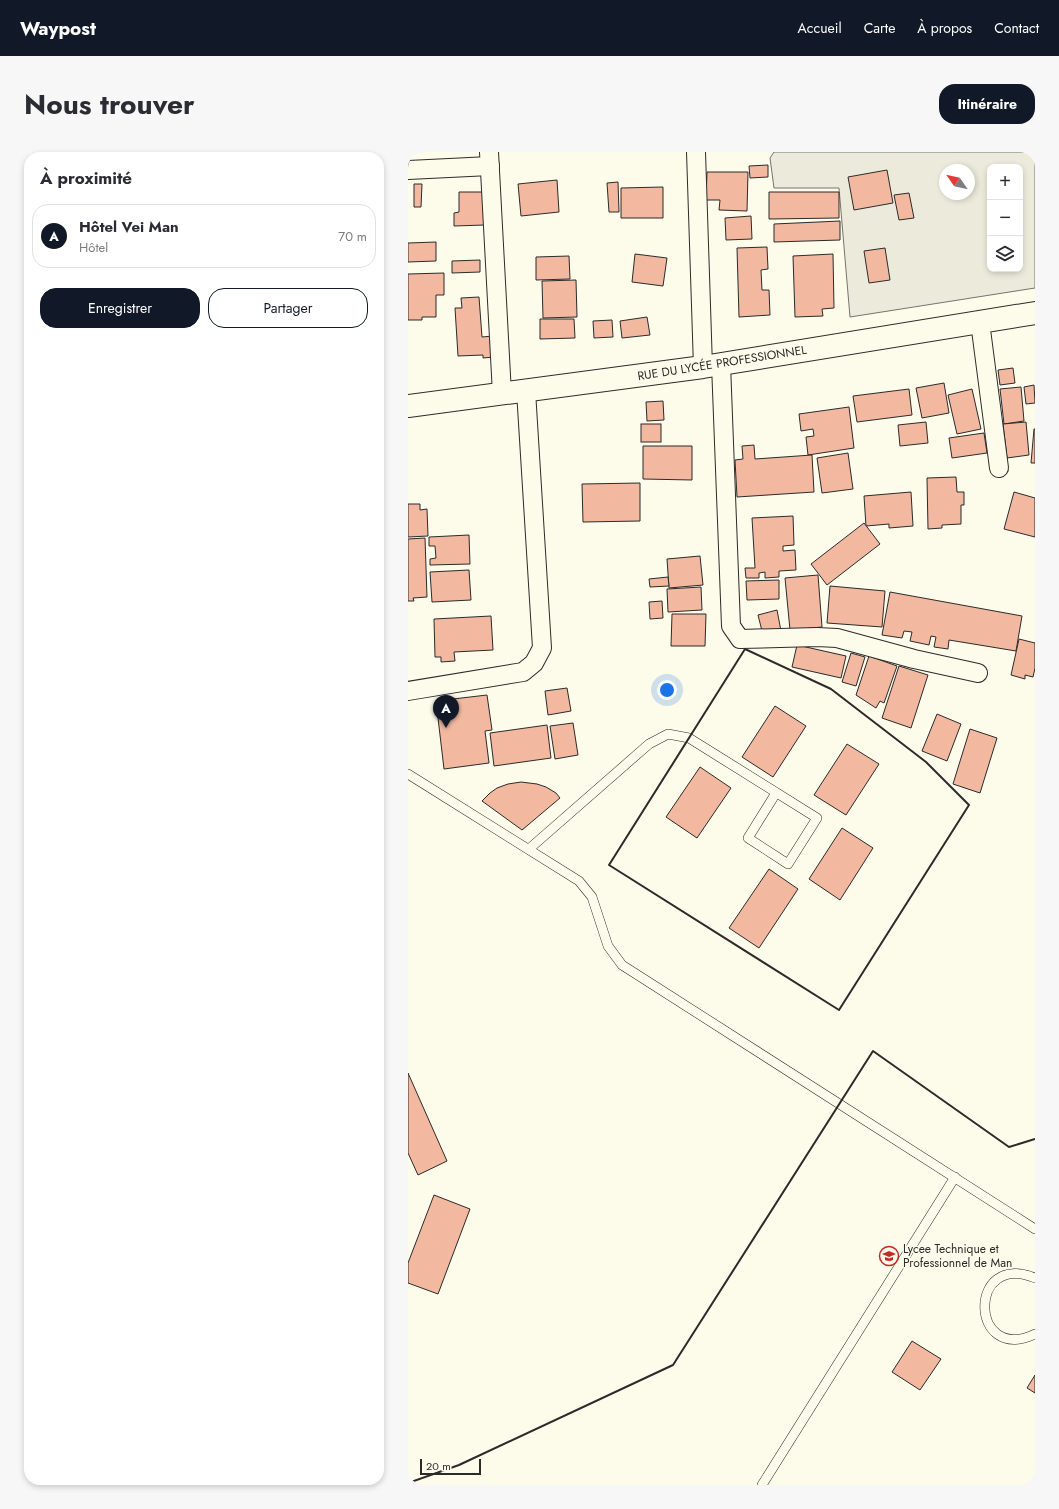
<!DOCTYPE html>
<html lang="fr">
<meta charset="utf-8">
<style>
:root{--surface:#fff;--page:#f7f7f7;--text:#2b2b33;--muted:#7c7c81;--line:#e1e1e2;--accent:#111827}
body{margin:0;font-family:Jost,sans-serif;background:var(--page);color:var(--text)}
.controls{position:absolute;right:12px;top:12px;display:grid;overflow:hidden;border-radius:8px;box-shadow:0 2px 6px #0003}
.controls button{width:36px;height:36px;display:grid;place-items:center;padding:0;border:0;border-bottom:1px solid var(--line);background:var(--surface);color:var(--text);font:20px sans-serif}
.compass{position:absolute;left:531px;top:12px;width:36px;height:36px;border-radius:50%;background:var(--surface);box-shadow:0 2px 6px #0003;rotate:304deg}
.scale{position:absolute;left:12px;bottom:10px;width:61px;box-sizing:border-box;padding-left:4px;border:2px solid #2b2b2b;border-top:0;font-size:11px;line-height:14px;white-space:nowrap;color:#2b2b2b;-webkit-text-stroke:3px #fdfbea;paint-order:stroke}
.you{position:absolute;left:259px;top:538px;width:14px;height:14px;margin:-10px;border:3px solid #fff;border-radius:50%;background:#1a73e8;box-shadow:0 0 0 6px #1a73e833}
.badge{display:grid;place-items:center;width:26px;height:26px;border-radius:50%;background:var(--accent);color:#fff;font-size:13px;font-weight:700}
.pin{position:absolute;translate:-50% -33px;filter:drop-shadow(0 1px 2px #0008)}
.pin::after{content:'';position:absolute;top:21px;width:14px;height:12px;background:inherit;clip-path:polygon(0 0,100% 0,50% 100%)}
.list{margin:0;padding:0;list-style:none}
h2{display:flex;justify-content:space-between;align-items:center;height:52px;margin:0;padding:0 16px;font-size:17px}
h2 small{font-size:13px;font-weight:400;color:var(--muted)}
.list li{display:grid;grid-template-columns:26px 1fr auto;gap:12px;align-items:center;box-sizing:border-box;height:64px;margin:0 8px 8px;padding:0 8px;border:1px solid var(--line);border-radius:16px}
.list b{display:block;font-size:15px;white-space:nowrap}
.list p{margin:0;font-size:13px;white-space:nowrap;color:var(--muted)}
.list em{font-size:13px;font-style:normal;color:var(--muted)}
.actions{display:flex;gap:8px;padding:12px 16px}
.actions a{flex:1;padding:9px 0;border:1px solid var(--accent);border-radius:16px;text-align:center;font-size:14px;color:var(--accent)}
.actions .main{background:var(--accent);color:#fff}
.icon{flex:none;width:22px;height:22px;fill:none;stroke:currentColor;stroke-width:2;stroke-linecap:round;stroke-linejoin:round}
.map{position:relative;flex:none;width:627px;height:1333px;overflow:hidden;border-radius:16px}
header{display:flex;align-items:center;gap:24px;box-sizing:border-box;height:56px;padding:0 20px;background:var(--accent);color:#fff}
header strong{font-size:19px}
nav{display:flex;gap:22px;margin-inline-start:auto;font-size:14px}
.intro{display:flex;align-items:center;justify-content:space-between;box-sizing:border-box;height:96px;padding:0 24px}
h1{margin:0;font-size:28px}
.button{padding:10px 18px;border-radius:16px;background:var(--accent);color:#fff;font-size:14px;font-weight:700}
main{display:flex;gap:24px;padding:0 24px}
aside{flex:1;background:var(--surface);border-radius:16px;box-shadow:0 2px 6px #0003}
.map>svg:first-child{display:block}
.green{fill:#ecebdb;stroke:#74746e;fill-rule:evenodd}
.building{fill:#f2b8a0;stroke:#2b2b2b}
.lines{fill:none;stroke-linecap:round;stroke-linejoin:round}
.lane-casing{stroke:#2b2b2b;stroke-width:10}
.street-casing{stroke:#2b2b2b;stroke-width:20}
.secondary-casing{stroke:#2b2b2b;stroke-width:24}
.lane{stroke:#fdfbea;stroke-width:9}
.street{stroke:#fdfbea;stroke-width:18}
.secondary{stroke:#fdfbea;stroke-width:22}
.wall{stroke:#2b2b2b;stroke-width:2}
.labels{text-anchor:middle;stroke-width:3;stroke-linejoin:round;paint-order:stroke}
.street-label{font-size:12px;fill:#2b2b2b;stroke:#fdfbea}
.poi-label{font-size:12px;fill:#2b2b2b;stroke:#fdfbea;text-anchor:start}
</style>
<header>
<strong>Waypost</strong>
<nav><a>Accueil</a><a>Carte</a><a>À propos</a><a>Contact</a></nav>
</header>
<div class="intro"><h1>Nous trouver</h1><a class="button">Itinéraire</a></div>
<main>
<aside>
<h2>À proximité<small></small></h2>
<ul class="list">
<li><span class="badge">A</span><div><b>Hôtel Vei Man</b><p>Hôtel</p></div><em>70 m</em></li>
</ul>
<div class="actions"><a class="main">Enregistrer</a><a>Partager</a></div>
</aside>
<div class="map">
<svg width="627" height="1333" viewBox="0 0 627 1333">
<rect width="100%" height="100%" fill="#fdfbea"/>
<path class="green" d="M366 0H627V136L442 165 431 36H366L362 6ZM582 15H612V117H582ZM537 18H561V42H537Z"/>
<g class="building">
<polygon points="360,13 360,25 342,26 341,14"/>
<polygon points="479,18 485,51 446,58 440,25"/>
<polygon points="299,20 340,20 339,59 311,58 312,48 298,48"/>
<polygon points="149,28 151,60 113,64 110,32"/>
<polygon points="210,30 211,60 201,60 199,31"/>
<polygon points="6,32 14,32 13,55 6,55"/>
<polygon points="255,35 255,66 213,66 213,36"/>
<polygon points="51,40 76,40 77,73 46,74 46,61 51,60"/>
<polygon points="361,40 431,40 431,66 361,67"/>
<polygon points="501,41 506,66 491,68 486,43"/>
<polygon points="343,64 344,87 318,88 317,66"/>
<polygon points="432,69 432,88 366,90 366,72"/>
<polygon points="28,90 28,109 0,110 0,91"/>
<polygon points="359,95 360,117 353,118 354,138 361,138 362,163 331,165 329,96"/>
<polygon points="477,96 482,128 461,131 456,99"/>
<polygon points="227,102 259,106 255,134 224,130"/>
<polygon points="425,102 426,156 414,157 415,164 387,165 385,104"/>
<polygon points="161,104 162,127 128,128 128,105"/>
<polygon points="72,108 72,120 44,121 44,109"/>
<polygon points="36,121 36,143 28,143 28,165 14,165 14,168 0,168 0,122"/>
<polygon points="168,128 169,165 135,166 134,129"/>
<polygon points="71,145 74,185 85,184 86,205 75,206 75,203 50,204 47,156 54,156 53,146"/>
<polygon points="239,165 242,183 214,186 212,169"/>
<polygon points="132,167 166,167 167,186 132,187"/>
<polygon points="204,168 205,185 186,186 185,169"/>
<polygon points="605,216 607,231 592,233 590,218"/>
<polygon points="536,231 541,261 514,266 508,236"/>
<polygon points="626,233 627,251 618,252 616,235"/>
<polygon points="613,235 616,269 596,272 592,237"/>
<polygon points="501,237 504,263 449,270 445,244"/>
<polygon points="564,237 573,277 549,282 540,243"/>
<polygon points="255,249 256,268 239,269 238,250"/>
<polygon points="441,255 446,296 400,303 398,285 406,284 405,277 393,279 391,262"/>
<polygon points="518,270 520,291 492,294 490,273"/>
<polygon points="618,270 621,303 599,306 595,272"/>
<rect x="233" y="272" width="20" height="18"/>
<polygon points="626,277 627,277 627,311 623,311"/>
<polygon points="576,281 579,301 544,306 541,286"/>
<polygon points="346,293 347,307 404,303 406,340 329,345 327,308 335,307 334,294"/>
<polygon points="235,294 284,294 284,328 235,327"/>
<polygon points="440,301 445,337 414,341 409,306"/>
<polygon points="548,325 549,340 556,340 556,353 553,353 553,372 534,373 534,376 520,377 519,326"/>
<polygon points="232,331 232,369 175,370 174,332"/>
<polygon points="503,340 505,374 481,376 481,372 458,374 456,344"/>
<polygon points="606,340 627,346 627,385 596,377"/>
<polygon points="0,352 12,352 12,358 19,357 20,384 0,385"/>
<polygon points="385,364 386,393 375,394 375,399 387,398 388,418 371,419 371,425 357,426 357,420 351,421 351,426 338,426 337,416 347,416 344,366"/>
<polygon points="456,371 472,392 419,433 403,412"/>
<polygon points="61,383 62,412 22,413 22,407 28,406 27,394 21,394 21,385"/>
<polygon points="17,386 19,445 5,446 6,449 0,449 0,387"/>
<polygon points="292,404 295,433 261,436 259,407"/>
<polygon points="61,418 63,448 24,450 22,420"/>
<polygon points="410,423 414,475 382,478 377,426"/>
<polygon points="260,425 261,434 242,435 241,427"/>
<polygon points="371,428 371,447 339,448 338,429"/>
<polygon points="422,434 477,439 474,475 419,471"/>
<polygon points="293,435 294,458 260,460 259,437"/>
<polygon points="482,440 614,464 608,499 541,488 540,497 526,495 528,485 523,484 521,493 502,489 504,480 496,479 494,486 474,483"/>
<polygon points="254,449 255,466 242,467 241,450"/>
<polygon points="369,458 373,479 355,483 350,463"/>
<polygon points="264,462 298,462 297,494 263,494"/>
<polygon points="83,464 85,498 46,500 47,509 33,510 33,505 27,505 26,467"/>
<polygon points="611,487 627,491 627,516 625,525 617,523 617,527 603,523"/>
<polygon points="389,493 438,504 433,526 384,515"/>
<polygon points="443,501 457,505 448,534 434,530"/>
<polygon points="461,504 489,514 476,551 472,549 468,556 448,543"/>
<polygon points="491,514 520,523 503,576 474,566"/>
<polygon points="159,536 163,559 140,563 137,539"/>
<polygon points="79,543 84,578 77,579 81,611 36,617 28,549"/>
<polygon points="367,554 398,574 365,625 334,605"/>
<polygon points="529,562 553,572 539,609 514,599"/>
<polygon points="165,571 170,603 147,607 142,574"/>
<polygon points="139,573 143,606 86,614 82,581"/>
<polygon points="562,577 589,586 572,641 545,632"/>
<polygon points="439,592 471,612 438,663 406,643"/>
<polygon points="292,615 323,636 289,686 258,665"/>
<polygon points="113,630 129,632 138,635 148,641 152,646 114,678 74,649 82,641 89,636 100,632"/>
<polygon points="434,676 465,696 432,748 401,727"/>
<polygon points="361,717 390,737 351,796 321,776"/>
<polygon points="0,921 39,1009 10,1023 0,1001"/>
<polygon points="26,1043 62,1057 30,1142 0,1131 0,1111"/>
<polygon points="504,1189 533,1207 512,1238 484,1220"/>
<polygon points="627,1223 627,1241 619,1236"/>
</g>
<g class="lines">
<g class="lane-casing">
<g id="lane">
<polyline points="0,622 171,729 184,745 200,794 214,813 627,1077"/>
<polyline points="121,697 241,592 260,582 281,586 409,666 380,712 340,686 368,641"/>
<path d="M627 1126C559 1098 561 1213 627 1182"/>
<polyline points="354,1333 547,1025"/>
</g>
</g>
<g class="street-casing">
<g id="street">
<polyline points="81,0 94,242"/>
<polyline points="288,0 295,215"/>
<polyline points="0,18 82,14"/>
<polyline points="572,170 591,316"/>
<polyline points="313,212 323,474 332,487 409,485 429,486 506,507 570,521"/>
<polyline points="0,539 115,520 126,511 134,496 118,239"/>
</g>
</g>
<g class="secondary-casing">
<polyline id="secondary" points="0,254 295,215 627,161"/>
</g>
<use href="#lane" class="lane"/>
<use href="#street" class="street"/>
<use href="#secondary" class="secondary"/>
<g class="wall">
<polygon points="337,497 423,537 518,610 561,653 431,858 201,713"/>
<polyline points="0,1331 51,1313 265,1213 465,899 601,995 627,987"/>
</g>
</g>
<defs>
<g id="school-ring" transform="scale(1)"><circle r="9.5" fill="#fdfbea" stroke="#c62828" stroke-width="1.5"/><path d="M0-5L7-2L0 1L-7-2ZM-4 1L0 2.5L4 1V4Q0 6-4 4Z" fill="#c62828"/></g>
</defs>
<g fill-rule="evenodd">
<use href="#school-ring" x="481" y="1104"/>
</g>
<g class="labels">
<g class="street-label">
<text transform="translate(314 211) rotate(-9)" y="4">RUE DU LYCÉE PROFESSIONNEL</text>
</g>
<g class="poi-label">
<text x="495" y="1101">Lycee Technique et<tspan x="495" dy="14">Professionnel de Man</tspan></text>
</g>
</g>
</svg>
<div class="controls">
<button>+</button>
<button>−</button>
<button><svg class="icon" aria-label="layers" viewBox="0 0 24 24"><path d="M12 4l9 5-9 5-9-5zM3 14l9 5 9-5"/></svg></button>
</div>
<svg class="compass" viewBox="-18 -18 36 36"><path d="M0-13l5 13h-10z" fill="#e53935"/><path d="M0 13l5-13h-10z" fill="#7c7c81"/></svg>
<div class="scale">20 m</div>
<div class="you"></div>
<div class="pin badge" style="left:38px;top:576px">A</div>
</div>
</main>
